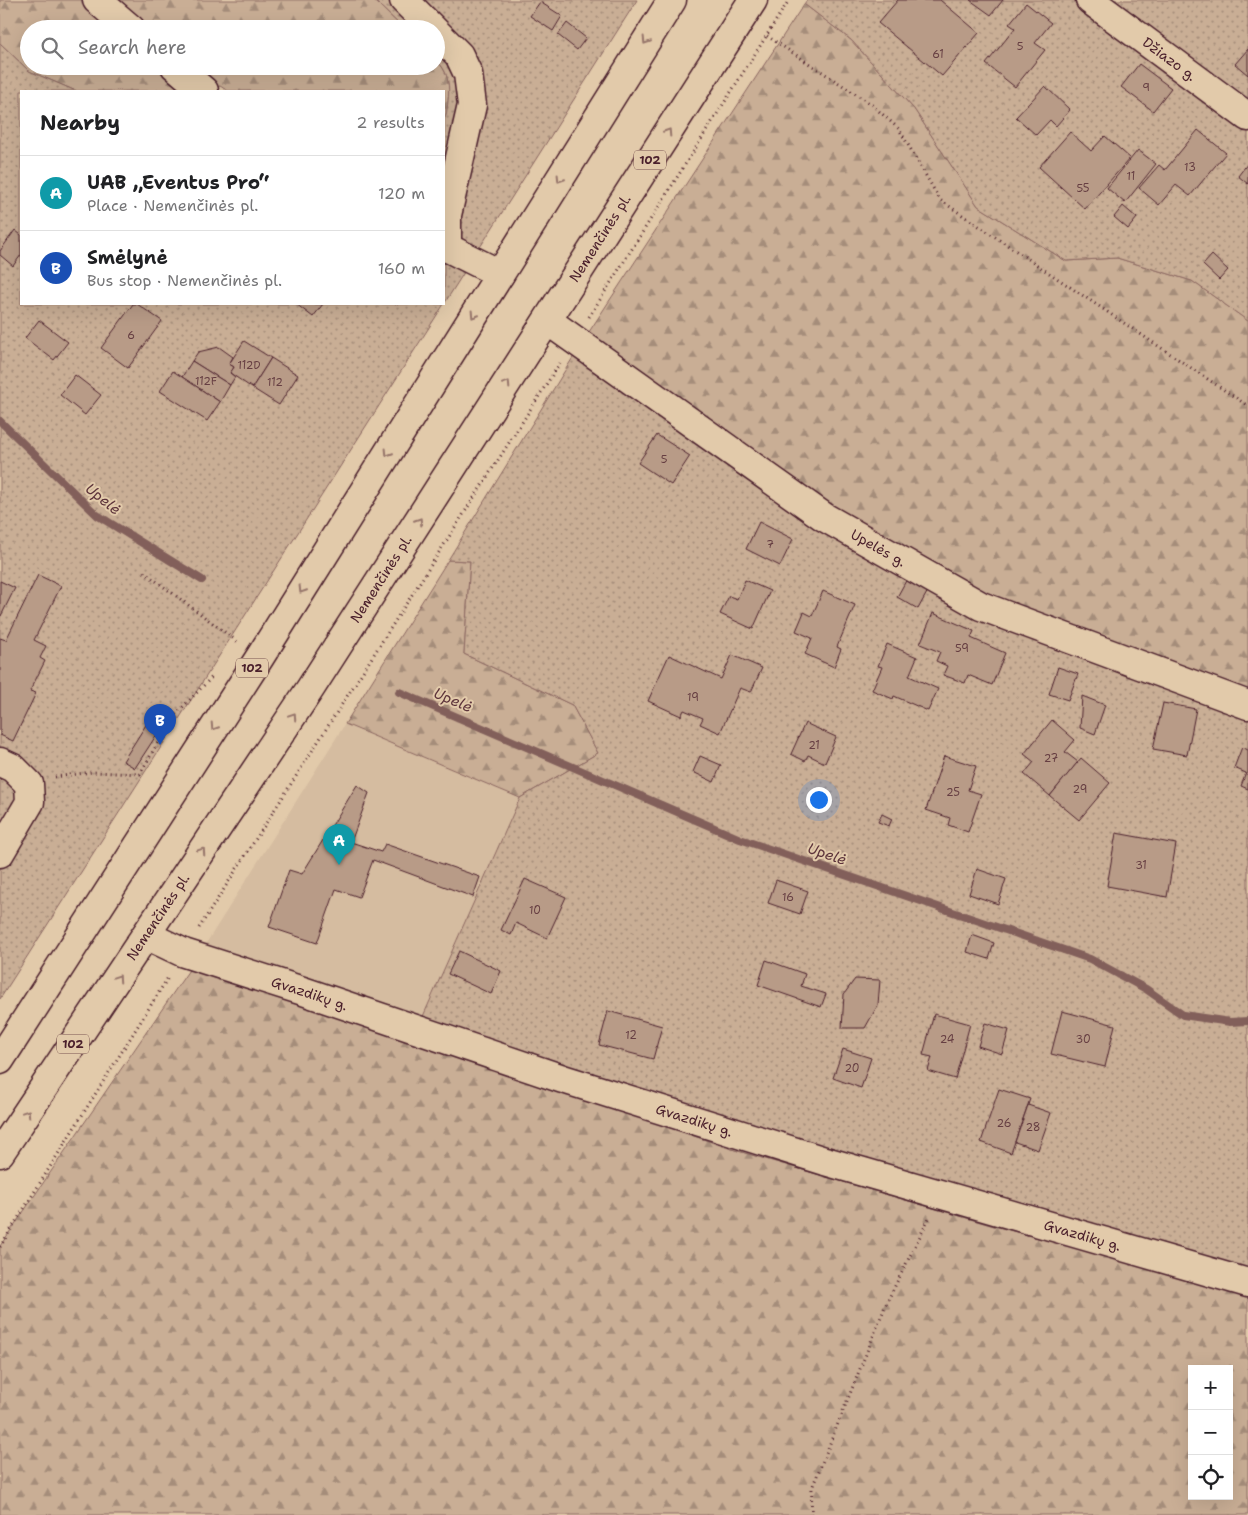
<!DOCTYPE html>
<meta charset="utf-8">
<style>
:root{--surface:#fff;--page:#f2f2f2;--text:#202124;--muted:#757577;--line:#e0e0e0;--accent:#db2777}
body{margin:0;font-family:"Shantell Sans",sans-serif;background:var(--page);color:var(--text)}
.controls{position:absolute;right:15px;bottom:15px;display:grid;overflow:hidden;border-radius:0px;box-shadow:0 5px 20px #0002}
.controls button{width:45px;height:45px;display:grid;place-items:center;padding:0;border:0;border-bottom:1px solid var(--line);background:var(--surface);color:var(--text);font:25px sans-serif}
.you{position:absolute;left:818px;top:799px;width:18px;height:18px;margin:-12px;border:4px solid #fff;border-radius:50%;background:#1a73e8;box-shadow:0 0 0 8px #1a73e833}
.badge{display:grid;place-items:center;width:32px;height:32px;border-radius:50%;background:var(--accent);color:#fff;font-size:16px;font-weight:700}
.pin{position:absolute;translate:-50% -41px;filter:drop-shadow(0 1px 2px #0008)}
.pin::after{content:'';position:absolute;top:26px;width:18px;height:15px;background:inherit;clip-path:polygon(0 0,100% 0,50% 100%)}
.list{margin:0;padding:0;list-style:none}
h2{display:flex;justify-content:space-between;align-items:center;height:65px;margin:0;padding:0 20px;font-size:21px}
h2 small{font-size:16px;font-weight:400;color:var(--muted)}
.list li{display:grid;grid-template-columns:32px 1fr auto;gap:15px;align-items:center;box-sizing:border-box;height:75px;padding:0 20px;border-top:1px solid var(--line)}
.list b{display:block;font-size:19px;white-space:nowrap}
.list p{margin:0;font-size:16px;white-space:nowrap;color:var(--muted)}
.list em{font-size:16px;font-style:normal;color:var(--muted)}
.icon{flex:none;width:28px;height:28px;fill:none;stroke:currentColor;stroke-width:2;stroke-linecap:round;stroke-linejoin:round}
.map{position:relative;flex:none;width:1248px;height:1515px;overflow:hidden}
.search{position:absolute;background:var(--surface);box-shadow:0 5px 20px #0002;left:20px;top:20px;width:425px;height:55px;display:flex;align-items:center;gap:12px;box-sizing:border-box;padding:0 18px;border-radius:28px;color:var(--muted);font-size:19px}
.panel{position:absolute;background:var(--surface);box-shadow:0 5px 20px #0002;left:20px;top:90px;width:425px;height:215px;border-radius:0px}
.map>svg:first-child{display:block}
.built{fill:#d5bca0}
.forest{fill:url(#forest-firs);stroke:#8a6660;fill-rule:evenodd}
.garden{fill:url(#garden-dots);stroke:#8a6660}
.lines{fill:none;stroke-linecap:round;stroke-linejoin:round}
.stream{stroke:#825f5a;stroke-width:8}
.building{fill:#b89b87;stroke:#4a1f2b}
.street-casing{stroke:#4a1f2b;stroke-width:31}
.primary-casing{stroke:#4a1f2b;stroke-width:31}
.path{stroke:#4a1f2b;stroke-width:3;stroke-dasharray:1 4;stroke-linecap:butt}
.street{stroke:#e2caaa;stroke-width:28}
.primary{stroke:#e2caaa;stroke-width:28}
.oneway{stroke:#96746a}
.labels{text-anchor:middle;stroke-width:4;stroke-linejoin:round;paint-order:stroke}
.number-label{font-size:11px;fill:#663e42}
.shield{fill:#e2caaa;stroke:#785251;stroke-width:1}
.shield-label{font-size:12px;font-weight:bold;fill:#4a1f2b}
.street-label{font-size:14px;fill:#4a1f2b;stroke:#e2caaa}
.water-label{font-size:15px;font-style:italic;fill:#5d343b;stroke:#e2caaa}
</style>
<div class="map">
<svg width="1248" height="1515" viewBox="0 0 1248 1515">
<defs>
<pattern id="forest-firs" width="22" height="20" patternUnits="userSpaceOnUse" patternTransform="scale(1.25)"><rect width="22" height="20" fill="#c9ae95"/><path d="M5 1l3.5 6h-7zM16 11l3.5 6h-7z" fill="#a58d7a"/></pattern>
<pattern id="garden-dots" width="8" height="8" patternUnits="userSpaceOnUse" patternTransform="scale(1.25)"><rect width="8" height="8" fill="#c9ae95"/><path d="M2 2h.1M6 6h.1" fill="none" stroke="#a58d7a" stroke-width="1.8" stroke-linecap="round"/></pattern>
</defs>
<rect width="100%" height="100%" fill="#e2caaa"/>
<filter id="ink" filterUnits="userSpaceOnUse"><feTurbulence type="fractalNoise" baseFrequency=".02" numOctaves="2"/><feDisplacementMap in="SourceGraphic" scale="10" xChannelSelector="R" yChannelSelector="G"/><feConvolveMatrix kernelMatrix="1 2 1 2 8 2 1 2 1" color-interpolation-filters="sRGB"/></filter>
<g filter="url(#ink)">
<polygon class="built" points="345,724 520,798 413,1039 193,964"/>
<g class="forest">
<path d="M0 0H374L404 29H29V66H436V60C453 75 449 95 446 116L444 119V91H228L220 86 207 91H76L29 71 0 43Z"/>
<polygon points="804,4 851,40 914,109 978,206 1066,261 1117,258 1192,281 1248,321 1248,708 988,597 831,510 585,338"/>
<polygon points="448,560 470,561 464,654 572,705 598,753 520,798 345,724"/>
<path d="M193 964 735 1150 991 1225 1248 1295V1515H0V1246ZM1192 1369H1229V1496H1192Z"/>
</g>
<g class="garden">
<path d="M374 0H637L444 304V119L446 116C449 95 453 75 436 60V29H404Z"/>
<polygon points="807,0 1248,0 1248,321 1192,281 1117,258 1066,261 978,206 914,109 851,40 804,4"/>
<polygon points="0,43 29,71 76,91 21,91 21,304 444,304 0,999"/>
<polygon points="585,338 831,510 988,597 1248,708 1248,1295 991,1225 735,1150 413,1039 520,798 598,753 572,705 464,654 470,561 448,560"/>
</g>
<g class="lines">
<g class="stream">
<polyline points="0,421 97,515 202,580"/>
<polyline points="399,692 740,839 1090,959 1146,989 1183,1015 1230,1022 1248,1021"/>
</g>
</g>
<g class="building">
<polygon points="898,0 940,0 979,33 942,76 878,23"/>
<polygon points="970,0 1003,0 991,15"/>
<polygon points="540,2 562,16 553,31 530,16"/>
<polygon points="1026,3 1051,23 1035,43 1045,50 1015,87 986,64 1015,28 1009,24"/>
<polygon points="567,23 586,38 577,50 558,35"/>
<polygon points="1248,49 1248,75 1235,64"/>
<polygon points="1139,64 1171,88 1153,111 1121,87"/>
<polygon points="1045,86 1070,110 1056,126 1050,120 1036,135 1016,117"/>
<polygon points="1198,130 1226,153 1190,196 1176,185 1159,205 1139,188 1159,165 1165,170"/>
<polygon points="1070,132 1091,151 1105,136 1130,158 1085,209 1039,167"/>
<polygon points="1138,150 1156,164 1125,203 1107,188"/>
<polygon points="1248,163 1248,184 1238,176"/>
<polygon points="1123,206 1137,218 1128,229 1114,217"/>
<polygon points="15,230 21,235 21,255 13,266 0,255 0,251"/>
<polygon points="1212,255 1228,270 1219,280 1203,265"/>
<polygon points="133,304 137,304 162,321 128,368 101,348"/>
<polygon points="296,304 323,304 313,317"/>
<polygon points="39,320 68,342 54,360 25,338"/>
<polygon points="244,341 271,358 252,388 230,373 234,367 229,364"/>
<polygon points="219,347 233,357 229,364 234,367 230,373 235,377 230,385 192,361 198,352"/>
<polygon points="271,358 298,375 279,405 252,388"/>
<polygon points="192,361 230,385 220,402 182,377"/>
<polygon points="173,371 220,402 207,421 160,391"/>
<polygon points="75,375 101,395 85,415 60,395"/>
<polygon points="657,435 690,456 671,485 638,463"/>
<polygon points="759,522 793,539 780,566 746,549"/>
<polygon points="38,575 61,586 34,640 46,646 40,658 45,661 30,691 36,693 13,741 0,735 0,638 6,640"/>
<polygon points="908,577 929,589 918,609 897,597"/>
<polygon points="745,580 770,591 753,629 720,614 729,596 737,599"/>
<polygon points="0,581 15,588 1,616 0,616"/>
<polygon points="823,591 855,605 837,647 841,649 834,667 805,654 812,638 796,631 804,612 812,616"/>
<polygon points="933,613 974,631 971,638 1005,653 992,685 968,675 965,683 943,675 947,666 936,661 940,652 920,644"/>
<polygon points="887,644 917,657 909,676 938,689 928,711 894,696 893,699 872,690 882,667 878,666"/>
<polygon points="669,655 721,679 732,655 762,668 751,692 740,688 720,733 700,724 703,718 684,710 681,716 648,701"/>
<polygon points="1058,667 1078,674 1068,700 1049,694"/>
<polygon points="1082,696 1105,705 1095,734 1080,728"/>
<polygon points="1163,703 1196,709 1187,755 1153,749"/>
<polygon points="149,720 161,728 135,768 123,761"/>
<polygon points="1052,720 1075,740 1065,752 1078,762 1050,796 1024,774 1034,762 1024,754"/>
<polygon points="805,723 836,737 825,763 808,755 805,761 791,754"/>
<polygon points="1242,747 1248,750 1248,789 1241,786 1246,773 1234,768"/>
<polygon points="700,756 721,765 714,782 693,772"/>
<polygon points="944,756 976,766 968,790 981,794 968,832 948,825 950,818 926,810"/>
<polygon points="1081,758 1110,783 1079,820 1050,796"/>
<polygon points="357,785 369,793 351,842 381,852 385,844 480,877 473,897 373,860 359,897 336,889 317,943 269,927 289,870 302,874"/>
<polygon points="882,814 892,819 889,826 878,822"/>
<polygon points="1116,833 1176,844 1167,897 1107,886"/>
<polygon points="977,869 1006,879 998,904 969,894"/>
<polygon points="525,879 566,897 547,938 516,923 511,935 501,930"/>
<polygon points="776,880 808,891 800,914 768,903"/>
<polygon points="972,935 994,943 989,959 967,952"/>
<polygon points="459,951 501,971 491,994 448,974"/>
<polygon points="766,960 805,974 801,986 826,994 821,1007 758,985"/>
<polygon points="855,979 880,980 878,1005 865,1028 842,1028 844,994"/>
<polygon points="608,1011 662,1026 653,1059 599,1045"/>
<polygon points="1062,1011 1115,1025 1105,1067 1051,1054"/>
<polygon points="934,1014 970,1024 955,1079 928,1071 932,1057 923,1055"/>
<polygon points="985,1023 1009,1030 1002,1054 978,1046"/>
<polygon points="843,1049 871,1058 861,1088 833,1078"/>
<polygon points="999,1089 1030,1099 1011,1153 981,1142"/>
<polygon points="1028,1105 1051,1113 1038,1150 1015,1142"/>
</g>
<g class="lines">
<g class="street-casing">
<g id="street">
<polyline points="97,0 131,29"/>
<polyline points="404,0 433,29"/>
<path id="s1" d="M1090 0 1248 117"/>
<polyline points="436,32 459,55 468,74 472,105 447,215 447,248"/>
<polyline points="175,66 204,91"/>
<polyline points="444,246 500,274"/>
<path id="s2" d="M548 321 824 517 981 606 1248 705"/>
<polyline points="0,762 13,768 29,784 30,802 0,853"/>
<path id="s3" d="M146 935 184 953 303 991 563 1079 825 1161 1248 1283"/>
</g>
</g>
<g class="primary-casing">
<g id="primary">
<polyline points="0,1060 260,657 672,0"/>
<path id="s4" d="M0 1153 310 689 753 0"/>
</g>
</g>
<g class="path">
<polyline points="767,36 871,104 899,129 940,200 1248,406"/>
<polyline points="589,317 789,0"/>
<polyline points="144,572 238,642"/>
<polyline points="55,777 92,772 140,774 172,718 212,677"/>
<polyline points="199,928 560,363"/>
<polyline points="0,1247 169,976"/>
<polyline points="811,1515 812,1488 887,1302 929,1218"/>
</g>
<use href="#street" class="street"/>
<use href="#primary" class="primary"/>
</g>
<defs><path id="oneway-chevron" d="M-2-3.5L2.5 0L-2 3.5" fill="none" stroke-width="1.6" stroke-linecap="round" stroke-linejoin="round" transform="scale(1.25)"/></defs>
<g class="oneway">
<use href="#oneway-chevron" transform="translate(646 41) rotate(122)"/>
<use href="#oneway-chevron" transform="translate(668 132) rotate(-57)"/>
<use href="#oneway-chevron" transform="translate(560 179) rotate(122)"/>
<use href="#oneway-chevron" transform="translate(474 315) rotate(122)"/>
<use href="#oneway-chevron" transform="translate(507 384) rotate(-57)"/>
<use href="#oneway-chevron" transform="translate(388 453) rotate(122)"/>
<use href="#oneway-chevron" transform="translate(419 521) rotate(-57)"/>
<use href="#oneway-chevron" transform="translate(302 590) rotate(122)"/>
<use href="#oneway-chevron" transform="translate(293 716) rotate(-56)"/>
<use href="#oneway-chevron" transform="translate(214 727) rotate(123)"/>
<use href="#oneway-chevron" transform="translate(202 851) rotate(-56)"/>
<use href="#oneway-chevron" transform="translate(118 978) rotate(-56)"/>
<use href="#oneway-chevron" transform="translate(27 1113) rotate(-56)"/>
</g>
</g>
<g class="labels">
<g class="number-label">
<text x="1020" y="50">5</text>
<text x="938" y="58">61</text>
<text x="1146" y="91">9</text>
<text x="1190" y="171">13</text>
<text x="1131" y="180">11</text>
<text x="1083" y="192">55</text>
<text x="131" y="339">6</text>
<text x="249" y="369">112D</text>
<text x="206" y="385">112F</text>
<text x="275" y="386">112</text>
<text x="664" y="463">5</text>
<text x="770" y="548">7</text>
<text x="962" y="652">59</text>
<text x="693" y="701">19</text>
<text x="814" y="749">21</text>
<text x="1051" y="762">27</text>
<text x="1080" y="793">29</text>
<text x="953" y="796">25</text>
<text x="1141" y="869">31</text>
<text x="788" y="901">16</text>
<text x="535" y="914">10</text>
<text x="631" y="1039">12</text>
<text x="947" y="1043">24</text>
<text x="1083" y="1043">30</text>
<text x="852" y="1072">20</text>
<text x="1004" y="1127">26</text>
<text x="1033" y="1131">28</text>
</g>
<g class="shield">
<rect x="634" y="150.5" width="32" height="19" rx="4"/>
<rect x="236" y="658.5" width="32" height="19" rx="4"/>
<rect x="57" y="1034.5" width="32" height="19" rx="4"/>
</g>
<g class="shield-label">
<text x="650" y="164">102</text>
<text x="252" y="672">102</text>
<text x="73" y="1048">102</text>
</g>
<g class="street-label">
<text dy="5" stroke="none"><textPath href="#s1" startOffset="99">Džiazo g.</textPath></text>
<text dy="5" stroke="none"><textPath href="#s4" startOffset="1094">Nemenčinės pl.</textPath></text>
<text dy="5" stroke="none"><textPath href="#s2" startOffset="401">Upelės g.</textPath></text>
<text dy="5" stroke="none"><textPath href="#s4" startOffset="689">Nemenčinės pl.</textPath></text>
<text dy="5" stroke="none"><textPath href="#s4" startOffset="284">Nemenčinės pl.</textPath></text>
<text dy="5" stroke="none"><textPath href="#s3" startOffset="174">Gvazdikų g.</textPath></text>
<text dy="5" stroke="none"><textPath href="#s3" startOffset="579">Gvazdikų g.</textPath></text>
<text dy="5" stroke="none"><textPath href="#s3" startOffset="984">Gvazdikų g.</textPath></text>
</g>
<g class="water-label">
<text transform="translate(103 499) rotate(39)" y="5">Upelė</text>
<text transform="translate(453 700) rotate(23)" y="5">Upelė</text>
<text transform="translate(827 854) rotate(19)" y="5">Upelė</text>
</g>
</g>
</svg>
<div class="controls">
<button>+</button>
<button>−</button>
<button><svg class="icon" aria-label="locate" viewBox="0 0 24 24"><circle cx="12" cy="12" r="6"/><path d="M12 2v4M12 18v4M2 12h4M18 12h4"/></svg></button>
</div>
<div class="you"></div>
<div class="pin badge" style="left:339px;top:865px;background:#0f9aa8">A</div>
<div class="pin badge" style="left:160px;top:745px;background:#1a4fb4">B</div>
<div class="search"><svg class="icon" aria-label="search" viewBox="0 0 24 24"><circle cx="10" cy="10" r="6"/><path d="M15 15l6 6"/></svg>Search here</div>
<section class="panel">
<h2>Nearby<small>2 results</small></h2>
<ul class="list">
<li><span class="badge" style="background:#0f9aa8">A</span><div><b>UAB „Eventus Pro“</b><p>Place · Nemenčinės pl.</p></div><em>120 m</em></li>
<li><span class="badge" style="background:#1a4fb4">B</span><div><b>Smėlynė</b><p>Bus stop · Nemenčinės pl.</p></div><em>160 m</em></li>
</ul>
</section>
</div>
